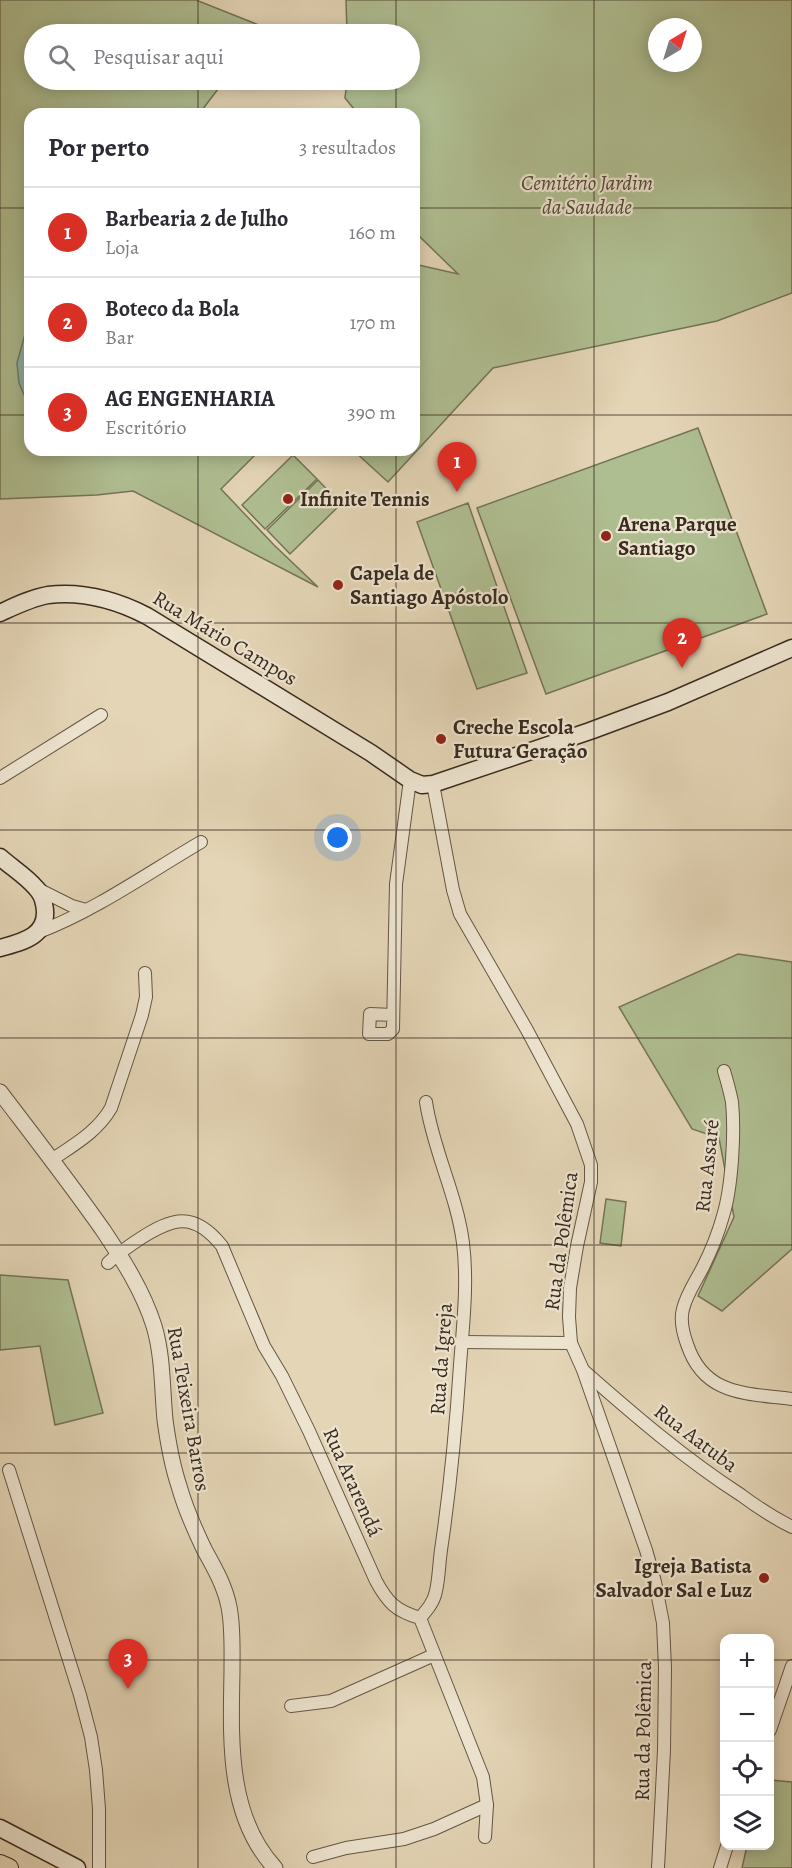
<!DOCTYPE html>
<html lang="pt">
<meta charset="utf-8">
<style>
:root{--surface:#fff;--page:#f7f7f7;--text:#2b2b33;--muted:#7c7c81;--line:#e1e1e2;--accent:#d93025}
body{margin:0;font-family:Alegreya,serif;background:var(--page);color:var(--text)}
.controls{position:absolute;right:18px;bottom:18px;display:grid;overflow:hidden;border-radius:12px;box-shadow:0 3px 15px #0003}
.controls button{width:54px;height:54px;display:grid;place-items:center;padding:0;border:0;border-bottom:2px solid var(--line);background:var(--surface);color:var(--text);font:30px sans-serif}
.compass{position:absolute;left:648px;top:18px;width:54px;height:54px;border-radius:50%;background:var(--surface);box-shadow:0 3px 15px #0003;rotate:38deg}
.you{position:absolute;left:338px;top:838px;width:21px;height:21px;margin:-15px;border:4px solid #fff;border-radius:50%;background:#1a73e8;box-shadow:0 0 0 9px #1a73e833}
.badge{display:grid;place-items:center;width:39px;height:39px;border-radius:50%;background:var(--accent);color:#fff;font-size:20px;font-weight:700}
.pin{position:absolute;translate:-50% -50px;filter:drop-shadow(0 2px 3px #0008)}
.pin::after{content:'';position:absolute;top:32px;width:21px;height:18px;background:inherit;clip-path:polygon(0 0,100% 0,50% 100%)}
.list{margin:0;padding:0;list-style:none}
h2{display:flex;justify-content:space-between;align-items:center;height:78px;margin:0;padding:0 24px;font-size:26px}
h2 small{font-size:20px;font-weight:400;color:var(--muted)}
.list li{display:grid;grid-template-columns:39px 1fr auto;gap:18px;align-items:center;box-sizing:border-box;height:90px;padding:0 24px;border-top:2px solid var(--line)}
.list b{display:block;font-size:22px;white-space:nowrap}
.list p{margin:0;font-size:20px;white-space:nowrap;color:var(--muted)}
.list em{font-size:20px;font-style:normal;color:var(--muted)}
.icon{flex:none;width:33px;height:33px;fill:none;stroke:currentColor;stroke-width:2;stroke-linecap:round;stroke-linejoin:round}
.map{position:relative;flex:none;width:792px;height:1868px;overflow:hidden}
.search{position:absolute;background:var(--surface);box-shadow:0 3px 15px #0003;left:24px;top:24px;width:396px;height:66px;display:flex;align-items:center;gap:15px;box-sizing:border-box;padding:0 21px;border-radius:33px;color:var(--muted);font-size:22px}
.panel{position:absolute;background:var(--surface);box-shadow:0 3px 15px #0003;left:24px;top:108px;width:396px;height:348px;border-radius:18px}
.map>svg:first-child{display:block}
.green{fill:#afbe91;stroke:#747458;stroke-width:1.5;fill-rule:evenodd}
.water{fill:#95b9ad;stroke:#708075;stroke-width:1.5}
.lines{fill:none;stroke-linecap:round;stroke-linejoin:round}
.minor-casing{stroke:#645646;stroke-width:14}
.tertiary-casing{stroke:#645646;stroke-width:17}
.secondary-casing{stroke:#392b20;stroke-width:19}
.primary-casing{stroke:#392b20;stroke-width:20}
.minor{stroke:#ede4d0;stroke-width:12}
.tertiary{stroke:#ede4d0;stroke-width:15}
.secondary{stroke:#ede4d0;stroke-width:16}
.primary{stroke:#e4d5b6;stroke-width:18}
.grid{fill:none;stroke:#392b20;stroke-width:1.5;stroke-opacity:0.55}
.poi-dot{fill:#8f2418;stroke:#ede4d0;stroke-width:2}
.labels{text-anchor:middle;stroke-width:4.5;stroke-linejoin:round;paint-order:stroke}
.park-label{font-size:21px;font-style:italic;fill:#514837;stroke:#ede4d0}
.poi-label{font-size:21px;font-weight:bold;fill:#392b20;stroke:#ede4d0;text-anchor:start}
.street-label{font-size:21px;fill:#392b20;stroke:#ede4d0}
</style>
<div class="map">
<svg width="792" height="1868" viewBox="0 0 792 1868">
<rect width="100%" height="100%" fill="#e4d5b6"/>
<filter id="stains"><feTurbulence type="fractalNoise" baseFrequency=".00333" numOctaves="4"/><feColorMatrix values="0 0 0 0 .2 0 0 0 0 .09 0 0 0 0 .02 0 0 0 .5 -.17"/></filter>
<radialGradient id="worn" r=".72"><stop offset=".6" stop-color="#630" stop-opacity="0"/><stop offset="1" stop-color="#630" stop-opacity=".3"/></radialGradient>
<g class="green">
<polygon points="0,0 196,0 264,27 259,34 34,34 34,80 225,80 199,114 30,114 30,450 260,450 221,489 274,545 318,587 133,491 97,495 0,499"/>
<path d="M346 0H792V293L717 321 493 368 388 482 353 450H414V264L458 274 417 234 414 222V114H358L345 98 347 80H410V34H347ZM657 27H693V63H657Z"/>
<polygon points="698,428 767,614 546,694 477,508"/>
<polygon points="293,455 317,479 265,529 242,505"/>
<polygon points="318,480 341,504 290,554 267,530"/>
<polygon points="468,503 527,673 477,689 417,522"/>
<polygon points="738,954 792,962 792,1249 722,1311 698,1296 734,1217 719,1138 692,1129 619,1007"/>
<polygon points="606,1199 626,1202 621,1246 600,1243"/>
<polygon points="0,1275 68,1280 103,1413 55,1425 40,1346 0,1350"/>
<polygon points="770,1780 792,1782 792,1868 742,1868 747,1846 770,1846"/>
</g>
<polygon class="water" points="30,316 30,403 28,404 19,383 17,363"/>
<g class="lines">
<g class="minor-casing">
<g id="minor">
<polyline points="0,778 101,715"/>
<polyline points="433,784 453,890 460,914 527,1030 577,1124 591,1165 591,1182 577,1246 570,1288 569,1317 571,1343 583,1370 646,1550 655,1582 663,1623 665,1668 664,1750 658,1868"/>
<polyline points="38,889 72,906 86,910"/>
<path d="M39 932C96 910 148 873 201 842"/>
<polyline points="393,1015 370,1014 369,1034 388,1034 393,1029 396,884 410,780"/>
<path d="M724 1071C727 1081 730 1092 732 1102 735 1133 732 1187 723 1216 718 1234 711 1251 703 1267 696 1281 687 1293 683 1309 680 1320 683 1333 687 1344 704 1396 746 1393 792 1399"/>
<path d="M53 1159C75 1144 97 1132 111 1108L142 1015 146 997 145 973"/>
<path d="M108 1263C117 1254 128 1247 138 1240 173 1217 194 1211 222 1246L264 1346 282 1376 309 1431 376 1581C388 1603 396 1611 420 1618L483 1777 487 1805 485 1837"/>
<polyline points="462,1342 571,1343"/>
<path d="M584 1371C634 1415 685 1459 741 1495 757 1507 774 1518 792 1527"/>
<polyline points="9,1470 80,1695 91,1737 96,1770 99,1809 99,1868"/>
<path d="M420 1618C427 1610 434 1602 436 1591 439 1578 439 1564 441 1550 450 1489 456 1427 460 1365 463 1325 468 1283 463 1243 457 1195 433 1150 426 1102"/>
<polyline points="291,1706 331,1701 434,1655"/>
<polyline points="770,1730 792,1666"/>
<polyline points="313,1857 346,1848 404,1839 434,1829 487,1805"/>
<polyline points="720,1868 727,1846"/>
</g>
</g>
<g class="tertiary-casing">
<path id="tertiary" d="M0 1092C35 1138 70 1183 103 1230 123 1260 143 1291 154 1326 163 1356 162 1388 165 1420 168 1442 172 1465 179 1486 185 1508 194 1528 204 1549 214 1567 225 1586 229 1607 233 1627 232 1649 232 1670 231 1737 226 1815 275 1868"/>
</g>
<g class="secondary-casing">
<g id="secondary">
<path d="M0 613C15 606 31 598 48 595 83 591 116 600 147 616L371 753 410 780 422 785 433 784 590 731 668 702 792 648"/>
<path d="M0 857C11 867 26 876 36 888 40 892 43 898 44 904 51 935 23 942 0 948"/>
<polyline points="0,1828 77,1868"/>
</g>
</g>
<g class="primary-casing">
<polyline id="primary" points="0,1864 9,1868"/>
</g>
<use href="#minor" class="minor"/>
<use href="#tertiary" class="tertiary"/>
<use href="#secondary" class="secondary"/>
<use href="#primary" class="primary"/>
</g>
<path class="grid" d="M198 0V34M396 0V34M594 0V1868M198 80V114M396 80V114M0 208H30M414 208H792M0 415H30M414 415H792M198 450V1868M396 450V1868M0 623H792M0 830H792M0 1038H792M0 1245H792M0 1453H792M0 1660H724M770 1660H792"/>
<g class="poi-dot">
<circle cx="288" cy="499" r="6"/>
<circle cx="606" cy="536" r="6"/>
<circle cx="338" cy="585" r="6"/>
<circle cx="441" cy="739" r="6"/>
<circle cx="764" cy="1578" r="6"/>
</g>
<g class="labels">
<g class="park-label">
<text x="587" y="190">Cemitério Jardim<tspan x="587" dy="24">da Saudade</tspan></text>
</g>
<g class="poi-label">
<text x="300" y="506">Infinite Tennis</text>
<text x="618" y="531">Arena Parque<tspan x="618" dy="24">Santiago</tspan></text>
<text x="350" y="580">Capela de<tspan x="350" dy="24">Santiago Apóstolo</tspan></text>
<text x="453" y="734">Creche Escola<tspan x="453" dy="24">Futura Geração</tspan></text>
<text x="752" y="1573" text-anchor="end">Igreja Batista<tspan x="752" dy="24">Salvador Sal e Luz</tspan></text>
</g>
<g class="street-label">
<text transform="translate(225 638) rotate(31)" y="7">Rua Mário Campos</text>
<text transform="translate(707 1166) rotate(-84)" y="7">Rua Assaré</text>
<text transform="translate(561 1241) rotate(-82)" y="7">Rua da Polêmica</text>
<text transform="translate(441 1359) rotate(-86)" y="7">Rua da Igreja</text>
<text transform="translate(189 1409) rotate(80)" y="7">Rua Teixeira Barros</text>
<text transform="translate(696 1438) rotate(37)" y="7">Rua Aatuba</text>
<text transform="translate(353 1482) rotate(66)" y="7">Rua Ararendá</text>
<text transform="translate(643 1731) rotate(-89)" y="7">Rua da Polêmica</text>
</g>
</g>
<rect width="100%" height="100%" filter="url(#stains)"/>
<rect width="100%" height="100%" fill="url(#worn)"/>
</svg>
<div class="controls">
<button>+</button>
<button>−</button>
<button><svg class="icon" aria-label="locate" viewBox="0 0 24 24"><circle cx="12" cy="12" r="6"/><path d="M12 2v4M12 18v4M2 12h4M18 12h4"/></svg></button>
<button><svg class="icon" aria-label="layers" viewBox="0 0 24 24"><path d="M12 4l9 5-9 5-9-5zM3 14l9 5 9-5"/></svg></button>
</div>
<svg class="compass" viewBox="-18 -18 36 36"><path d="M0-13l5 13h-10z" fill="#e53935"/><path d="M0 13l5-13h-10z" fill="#7c7c81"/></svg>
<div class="you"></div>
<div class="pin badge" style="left:457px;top:492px">1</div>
<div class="pin badge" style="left:682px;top:668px">2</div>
<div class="pin badge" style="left:128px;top:1689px">3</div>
<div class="search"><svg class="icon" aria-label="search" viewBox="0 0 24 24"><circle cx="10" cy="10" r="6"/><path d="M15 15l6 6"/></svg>Pesquisar aqui</div>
<section class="panel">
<h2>Por perto<small>3 resultados</small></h2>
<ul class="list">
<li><span class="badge">1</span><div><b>Barbearia 2 de Julho</b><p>Loja</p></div><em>160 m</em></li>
<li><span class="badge">2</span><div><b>Boteco da Bola</b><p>Bar</p></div><em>170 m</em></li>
<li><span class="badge">3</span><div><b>AG ENGENHARIA</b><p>Escritório</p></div><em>390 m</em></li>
</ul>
</section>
</div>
